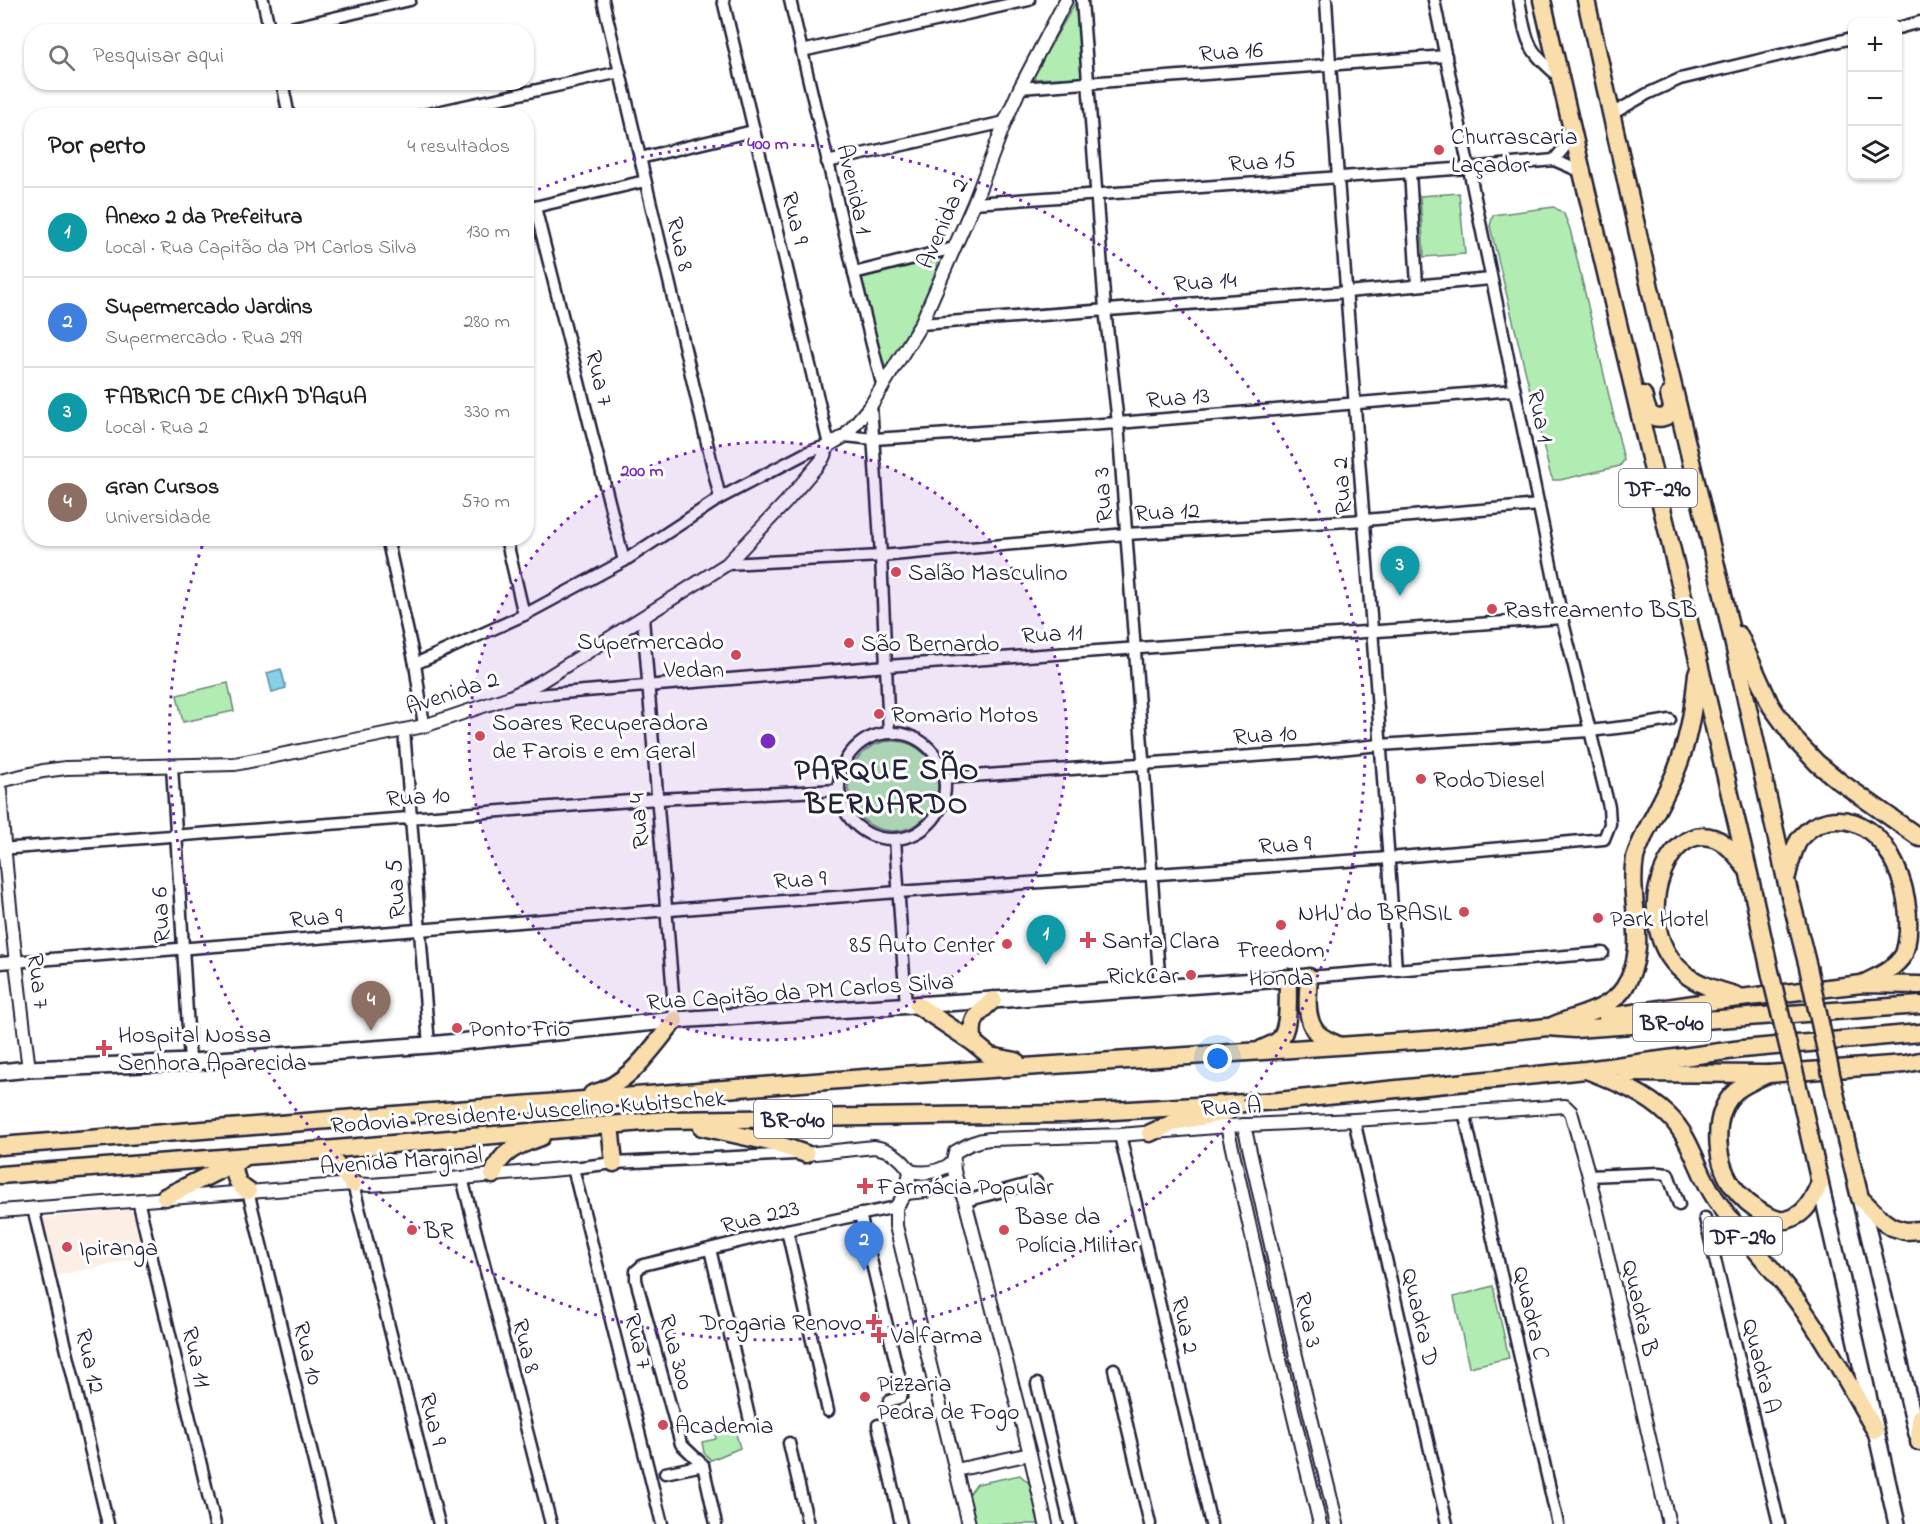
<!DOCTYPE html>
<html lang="pt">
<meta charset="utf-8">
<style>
:root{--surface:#fff;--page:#f2f2f2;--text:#202124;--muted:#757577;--line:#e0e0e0;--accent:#111827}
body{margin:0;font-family:"Indie Flower",sans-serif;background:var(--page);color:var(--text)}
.controls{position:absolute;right:18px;top:18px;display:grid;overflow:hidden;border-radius:12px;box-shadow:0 2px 4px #0004}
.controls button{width:54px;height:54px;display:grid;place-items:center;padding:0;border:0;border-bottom:2px solid var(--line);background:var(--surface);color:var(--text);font:30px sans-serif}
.you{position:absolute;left:1218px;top:1059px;width:21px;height:21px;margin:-15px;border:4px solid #fff;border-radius:50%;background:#1a73e8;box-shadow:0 0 0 9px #1a73e833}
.badge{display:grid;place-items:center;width:39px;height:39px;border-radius:50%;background:var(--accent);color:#fff;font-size:20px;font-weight:700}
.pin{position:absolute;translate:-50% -50px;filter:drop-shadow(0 2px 3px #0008)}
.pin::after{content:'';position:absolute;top:32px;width:21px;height:18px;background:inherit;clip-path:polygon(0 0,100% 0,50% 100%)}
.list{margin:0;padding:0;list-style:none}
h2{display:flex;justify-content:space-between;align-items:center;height:78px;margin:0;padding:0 24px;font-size:26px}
h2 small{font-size:20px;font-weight:400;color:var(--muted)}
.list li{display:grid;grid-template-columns:39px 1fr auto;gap:18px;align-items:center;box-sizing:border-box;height:90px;padding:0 24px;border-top:2px solid var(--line)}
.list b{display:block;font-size:22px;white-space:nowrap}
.list p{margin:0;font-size:20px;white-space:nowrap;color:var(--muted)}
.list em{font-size:20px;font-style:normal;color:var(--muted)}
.icon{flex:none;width:33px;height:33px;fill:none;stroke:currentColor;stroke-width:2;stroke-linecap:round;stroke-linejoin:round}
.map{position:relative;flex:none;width:1920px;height:1524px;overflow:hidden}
.search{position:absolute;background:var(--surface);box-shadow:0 2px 4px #0004;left:24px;top:24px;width:510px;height:66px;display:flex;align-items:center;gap:15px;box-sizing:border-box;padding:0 21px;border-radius:24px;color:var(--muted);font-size:22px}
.panel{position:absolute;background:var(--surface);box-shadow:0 2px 4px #0004;left:24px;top:108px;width:510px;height:438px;border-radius:24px}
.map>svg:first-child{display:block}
.built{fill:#fceee4}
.green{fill:#b1ecb2;stroke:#6a8776;stroke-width:1.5}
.water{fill:#87d0e8;stroke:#5f8aa3;stroke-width:1.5}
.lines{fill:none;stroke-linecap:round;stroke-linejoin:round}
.minor-casing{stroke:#22223b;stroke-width:15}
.tertiary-casing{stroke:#22223b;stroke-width:16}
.secondary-casing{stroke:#22223b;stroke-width:20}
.trunk-casing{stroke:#22223b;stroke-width:21}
.minor{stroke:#fff;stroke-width:10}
.tertiary{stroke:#fff;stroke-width:12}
.secondary{stroke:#fff;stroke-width:15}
.trunk{stroke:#f9deab;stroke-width:16}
.trunk-bridge-casing{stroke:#22223b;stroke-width:21;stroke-linecap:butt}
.trunk-bridge{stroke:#f9deab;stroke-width:16}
.ring{fill:none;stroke:#7b2cbf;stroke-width:3;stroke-dasharray:3 6}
.poi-dot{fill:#d1495b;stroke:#fff;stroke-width:2}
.labels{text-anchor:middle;stroke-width:6;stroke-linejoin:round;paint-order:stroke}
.shield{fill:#fff;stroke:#646476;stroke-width:1.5}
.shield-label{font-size:22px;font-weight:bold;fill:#22223b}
.street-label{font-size:24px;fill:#22223b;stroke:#fff}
.poi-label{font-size:24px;fill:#22223b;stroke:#fff;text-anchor:start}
.district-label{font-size:30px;font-weight:bold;letter-spacing:1.5px;fill:#22223b;stroke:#fff}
.centre{fill:#7b2cbf;stroke:#fff;stroke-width:3}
.ring-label{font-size:18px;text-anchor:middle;font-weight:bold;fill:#7b2cbf;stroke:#fff;stroke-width:6;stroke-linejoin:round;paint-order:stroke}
</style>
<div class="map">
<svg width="1920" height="1524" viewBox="0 0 1920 1524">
<rect width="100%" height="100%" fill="#fff"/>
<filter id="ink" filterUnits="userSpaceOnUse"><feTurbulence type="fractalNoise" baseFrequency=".0167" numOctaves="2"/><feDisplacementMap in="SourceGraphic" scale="12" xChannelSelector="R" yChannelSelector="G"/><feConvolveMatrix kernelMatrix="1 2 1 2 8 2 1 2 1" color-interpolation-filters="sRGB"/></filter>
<g filter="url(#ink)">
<polygon class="built" points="132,1210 143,1257 55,1276 40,1218"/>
<g class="green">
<polygon points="1077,0 1082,0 1086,77 1031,79"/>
<polygon points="1459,193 1465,254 1424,257 1420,196"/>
<polygon points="1554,207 1564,214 1570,229 1624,460 1620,466 1560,480 1553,480 1550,473 1490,226 1493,215"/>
<polygon points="936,260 938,266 916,318 888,365 885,369 879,367 858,284 861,278"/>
<polygon points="228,683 234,711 183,722 177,695"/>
<circle cx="893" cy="786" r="45"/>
<polygon points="1493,1286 1509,1358 1469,1367 1454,1297"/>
<polygon points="734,1427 740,1448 711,1460 704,1453 702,1442 716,1439 715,1431"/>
<polygon points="1020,1475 1031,1485 1040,1524 975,1524 968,1496 977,1484"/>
</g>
<polygon class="water" points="281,669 286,688 272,692 267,673"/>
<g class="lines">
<g class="minor-casing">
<g id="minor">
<polyline points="263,0 270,32"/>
<polyline points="603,0 720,498"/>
<polyline points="790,0 854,273 883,388"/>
<polyline points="1082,0 1105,309 1118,423 1160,987"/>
<path d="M1326 0C1346 324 1376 646 1396 970"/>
<path d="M1519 0C1527 42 1526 50 1561 78"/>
<polyline points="1898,28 1920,22"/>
<polyline points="273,32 410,0"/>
<polyline points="802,51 1029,0"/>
<polyline points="282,82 289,116"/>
<polyline points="1020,88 1446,56"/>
<polyline points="1612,114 1647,94 1680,79 1852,38"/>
<polyline points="419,116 620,72"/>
<polyline points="1574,136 1554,160 1582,172"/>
<polyline points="640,158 753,131"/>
<polyline points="827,162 1005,122"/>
<polyline points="1410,172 1417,285"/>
<polyline points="974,203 1469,168 1554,160"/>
<polyline points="535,207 624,561"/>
<polyline points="526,209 645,181"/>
<polyline points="854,273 954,248"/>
<polyline points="921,324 1347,292 1491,279"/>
<polyline points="871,405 881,556 889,733"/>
<polyline points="845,436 874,439 1118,423 1514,390"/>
<polyline points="387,538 415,664 424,726"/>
<polyline points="506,538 524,615"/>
<polyline points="727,564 881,556 1126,534 1365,520 1539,505"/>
<polyline points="643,618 675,1020"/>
<polyline points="415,664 524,615 624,561 720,498 808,452 829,445 723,0"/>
<polyline points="513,697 887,666 1562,618"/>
<polyline points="404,730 429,1045"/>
<circle cx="892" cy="786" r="53"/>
<polyline points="172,766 190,1062"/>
<polyline points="944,778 1309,752 1380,745 1589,731 1634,726 1670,720"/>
<polyline points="895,839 906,1006"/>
<polyline points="0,849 657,799 839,790"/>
<polyline points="0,963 898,892 1389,858 1604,839 1610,824 1609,807 1562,618 1434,0"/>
<polyline points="1309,977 1603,953"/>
<polyline points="1464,1112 1558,1524"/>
<polyline points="1354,1120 1447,1524"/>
<polyline points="1120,1135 1211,1524"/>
<polyline points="1589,1176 1659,1173 1668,1174 1679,1205"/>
<polyline points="462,1178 551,1524"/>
<polyline points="353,1184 439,1524"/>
<polyline points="248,1191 329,1524"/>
<polyline points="138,1200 215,1524"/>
<polyline points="965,1201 1036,1182"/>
<polyline points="33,1208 108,1524"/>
<polyline points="860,1214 903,1392 901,1397 889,1401"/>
<polyline points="1705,1218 1779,1524"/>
<polyline points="787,1230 828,1411"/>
<polyline points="710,1249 751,1425"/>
<polyline points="1114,1369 1150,1524"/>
<polyline points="1037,1384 1070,1524"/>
<polyline points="878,1425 901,1524"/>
<polyline points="789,1443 808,1524"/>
<polyline points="703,1465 681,1444 636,1280 636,1271 643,1265 787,1230 896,1207"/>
<polyline points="665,1473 703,1465 716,1524"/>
<polyline points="662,1524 573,1168 614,1163 796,1154"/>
</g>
</g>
<g class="tertiary-casing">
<g id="tertiary">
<polyline points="0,781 43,771 66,768 235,764 424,726 510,697 540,682 727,564 786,502 822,460 829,445 845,436 871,405 921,324 974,203 1005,122 1020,88 1066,0"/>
<path d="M0 790C6 884 17 976 29 1069"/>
<polyline points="1244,1125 1296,1356 1337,1524"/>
<polyline points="1227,1126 1280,1360 1320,1524"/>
<path d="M806 1154 874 1147C889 1149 902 1158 910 1171L906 1193 896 1207V1226L969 1524"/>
<path d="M910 1171C926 1175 939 1172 952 1163"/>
<polyline points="906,1193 926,1191 956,1180"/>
<polyline points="0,1211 353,1184 370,1185 462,1178 573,1168"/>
<polyline points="956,1470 1030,1454"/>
<path d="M1046 1524 1030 1454 965 1201C958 1184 950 1170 955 1152 967 1145 976 1140 990 1139L1120 1135 1227 1126 1354 1120 1565 1106 1571 1112 1589 1176 1669 1524"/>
</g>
</g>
<g class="secondary-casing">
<g id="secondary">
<polyline points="0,1072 29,1069 190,1062 429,1045 675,1020 993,1000 1309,977"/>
<polyline points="1820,1183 1897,1524"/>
<polyline points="1860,1198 1917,1434"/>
</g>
</g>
<g class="trunk-casing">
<g id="trunk">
<polyline points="1542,0 1582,172 1749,874 1771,976"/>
<polyline points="1586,0 1654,306 1723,595 1786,880 1808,967"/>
<path d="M1643 395C1645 401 1646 409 1650 414 1656 420 1669 419 1671 410 1673 406 1670 400 1669 395"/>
<polyline points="1739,635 1771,706 1797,742 1817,763 1839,781 1920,838"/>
<path d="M1787 876C1790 863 1793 848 1801 837 1808 829 1818 823 1828 821 1890 809 1920 906 1904 954 1895 969 1879 976 1864 983"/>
<path d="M1309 977C1308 995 1304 1018 1317 1033 1322 1038 1331 1042 1338 1045"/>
<path d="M1735 995C1717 990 1698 985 1684 973 1616 916 1685 774 1745 867"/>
<polyline points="917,1005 974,1043 990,1056 1016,1061"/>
<polyline points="1607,1017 1714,1001 1862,984 1920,985"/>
<path d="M1552 1026C1576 1015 1609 1011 1624 988 1651 946 1627 903 1635 858 1637 850 1642 841 1645 833 1655 813 1667 792 1676 771 1689 740 1694 707 1697 673"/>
<path d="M974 1043C969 1020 977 1014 993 1000"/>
<path d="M1262 1049C1268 1046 1274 1044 1279 1040 1291 1028 1287 995 1288 978"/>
<path d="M1589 1071C1617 1082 1646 1094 1668 1115 1692 1138 1697 1171 1715 1198 1740 1234 1771 1266 1797 1301 1827 1342 1850 1387 1875 1430"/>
<polyline points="1626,1073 1768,1074 1905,1064 1920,1061"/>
<path d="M1768 1074C1757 1079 1745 1084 1736 1091 1711 1113 1715 1160 1732 1185 1741 1198 1753 1208 1766 1215 1776 1219 1782 1223 1792 1218 1808 1212 1813 1197 1820 1183L1802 1103"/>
<path d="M592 1094C629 1085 652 1048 675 1020"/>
<polyline points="1837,1102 1860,1198 1882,1220 1892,1227 1905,1231 1920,1230"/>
<polyline points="610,1125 614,1163"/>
<polyline points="702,1127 774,1143 806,1154"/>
<polyline points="1150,1133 1175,1122 1227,1112"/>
<polyline points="0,1146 903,1075 1442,1039 1547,1027 1575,1029 1920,1005"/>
<polyline points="324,1150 353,1184"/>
<path d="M235 1163C233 1175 237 1185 248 1191"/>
<polyline points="0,1175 324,1150 666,1120 1064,1114 1278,1101 1586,1070 1742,1049 1920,1033"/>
<path d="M493 1175C500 1151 519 1145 541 1137"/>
<polyline points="165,1197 242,1159"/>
<polyline points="1919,1442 1920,1417"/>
</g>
</g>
<use href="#minor" class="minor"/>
<use href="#tertiary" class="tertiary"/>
<use href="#secondary" class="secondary"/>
<use href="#trunk" class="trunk"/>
<g class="trunk-bridge-casing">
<g id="trunk-bridge">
<polyline points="1808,967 1837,1102"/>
<polyline points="1771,976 1802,1103"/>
</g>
</g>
<use href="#trunk-bridge" class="trunk-bridge"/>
</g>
</g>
<circle cx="768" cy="741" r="299" fill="#7b2cbf" fill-opacity=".12"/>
<g class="ring">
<circle cx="768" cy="741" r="299"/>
<path d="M530 193A598 598 0 1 1 204 541"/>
</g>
<g class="poi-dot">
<circle cx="1439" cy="150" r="6"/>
<circle cx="896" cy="572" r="6"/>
<circle cx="1492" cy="609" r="6"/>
<circle cx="849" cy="643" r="6"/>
<circle cx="736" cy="655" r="6"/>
<circle cx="879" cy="714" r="6"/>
<circle cx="480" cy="736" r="6"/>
<circle cx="1421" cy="779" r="6"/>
<circle cx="1464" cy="912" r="6"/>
<circle cx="1598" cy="918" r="6"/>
<circle cx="1281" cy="925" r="6"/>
<path d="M1085 931h6v6h6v6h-6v6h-6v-6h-6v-6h6z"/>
<circle cx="1007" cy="944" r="6"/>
<circle cx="1191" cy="975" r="6"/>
<circle cx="457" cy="1028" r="6"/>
<path d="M101 1039h6v6h6v6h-6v6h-6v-6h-6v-6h6z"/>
<path d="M862 1177h6v6h6v6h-6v6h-6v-6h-6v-6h6z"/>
<circle cx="412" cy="1230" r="6"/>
<circle cx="1004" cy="1230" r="6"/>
<circle cx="67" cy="1247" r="6"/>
<path d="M871 1313h6v6h6v6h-6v6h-6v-6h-6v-6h6z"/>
<path d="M876 1326h6v6h6v6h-6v6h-6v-6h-6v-6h6z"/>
<circle cx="865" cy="1397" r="6"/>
<circle cx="663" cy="1425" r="6"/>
</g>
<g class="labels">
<g class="shield">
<rect x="1619" y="469" width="78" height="38" rx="4.5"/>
<rect x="1633" y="1003" width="78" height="38" rx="4.5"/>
<rect x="754" y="1100" width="78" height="38" rx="4.5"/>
<rect x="1704" y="1217" width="78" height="38" rx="4.5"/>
</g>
<g class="shield-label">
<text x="1658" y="496">DF-290</text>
<text x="1672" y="1030">BR-040</text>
<text x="793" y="1127">BR-040</text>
<text x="1743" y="1244">DF-290</text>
</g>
<g class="street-label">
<text transform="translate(1231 51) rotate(-4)" y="8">Rua 16</text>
<text transform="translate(1262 161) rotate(-4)" y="8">Rua 15</text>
<text transform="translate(855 189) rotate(77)" y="8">Avenida 1</text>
<text transform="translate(796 218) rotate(76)" y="8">Rua 9</text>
<text transform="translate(942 223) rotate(-67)" y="8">Avenida 2</text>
<text transform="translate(681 244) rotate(77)" y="8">Rua 8</text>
<text transform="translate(1205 281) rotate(-4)" y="8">Rua 14</text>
<text transform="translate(600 378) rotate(76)" y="8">Rua 7</text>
<text transform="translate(1178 397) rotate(-5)" y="8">Rua 13</text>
<text transform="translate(1541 416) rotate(78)" y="8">Rua 1</text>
<text transform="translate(1341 486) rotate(-94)" y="8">Rua 2</text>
<text transform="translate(1102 495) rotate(-94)" y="8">Rua 3</text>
<text transform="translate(1167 511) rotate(-3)" y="8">Rua 12</text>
<text transform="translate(1052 633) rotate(-4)" y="8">Rua 11</text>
<text transform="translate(452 692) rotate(-18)" y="8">Avenida 2</text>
<text transform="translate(1265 734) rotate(-4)" y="8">Rua 10</text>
<text transform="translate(418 796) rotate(-4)" y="8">Rua 10</text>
<text transform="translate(638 821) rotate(-95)" y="8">Rua 4</text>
<text transform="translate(1285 844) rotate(-4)" y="8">Rua 9</text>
<text transform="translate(800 879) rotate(-4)" y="8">Rua 9</text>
<text transform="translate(395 889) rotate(-94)" y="8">Rua 5</text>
<text transform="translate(160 915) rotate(-93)" y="8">Rua 6</text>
<text transform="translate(316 917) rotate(-5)" y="8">Rua 9</text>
<text transform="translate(39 981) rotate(83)" y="8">Rua 7</text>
<text transform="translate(800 991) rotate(-4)" y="8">Rua Capitão da PM Carlos Silva</text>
<text transform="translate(1231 1106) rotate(-3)" y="8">Rua A</text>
<text transform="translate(528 1111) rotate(-4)" y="8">Rodovia Presidente Juscelino Kubitschek</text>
<text transform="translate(401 1160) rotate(-4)" y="8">Avenida Marginal</text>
<text transform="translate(760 1216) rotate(-14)" y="8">Rua 223</text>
<text transform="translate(1641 1308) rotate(77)" y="8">Quadra B</text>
<text transform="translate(1532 1313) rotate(77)" y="8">Quadra C</text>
<text transform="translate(1421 1317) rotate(77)" y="8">Quadra D</text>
<text transform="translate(1309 1320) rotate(77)" y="8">Rua 3</text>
<text transform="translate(1186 1325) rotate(77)" y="8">Rua 2</text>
<text transform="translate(639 1341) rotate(76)" y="8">Rua 7</text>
<text transform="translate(527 1346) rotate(76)" y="8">Rua 8</text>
<text transform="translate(677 1352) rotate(75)" y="8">Rua 300</text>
<text transform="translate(309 1353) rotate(76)" y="8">Rua 10</text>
<text transform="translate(197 1357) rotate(77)" y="8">Rua 11</text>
<text transform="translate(91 1361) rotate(77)" y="8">Rua 12</text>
<text transform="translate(1762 1366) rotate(76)" y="8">Quadra A</text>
<text transform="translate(434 1419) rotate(76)" y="8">Rua 9</text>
</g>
<g class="poi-label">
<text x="1451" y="144">Churrascaria<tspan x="1451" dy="28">Laçador</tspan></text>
<text x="908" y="580">Salão Masculino</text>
<text x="1504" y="617">Rastreamento BSB</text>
<text x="724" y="649" text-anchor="end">Supermercado<tspan x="724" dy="28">Vedan</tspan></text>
<text x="861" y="651">São Bernardo</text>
<text x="891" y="722">Romario Motos</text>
<text x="492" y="730">Soares Recuperadora<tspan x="492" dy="28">de Farois e em Geral</tspan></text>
<text x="1433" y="787">RodoDiesel</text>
<text x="1452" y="920" text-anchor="end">NHJ do BRASIL</text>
<text x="1610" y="926">Park Hotel</text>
<text x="1102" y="948">Santa Clara</text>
<text x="995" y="952" text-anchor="end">85 Auto Center</text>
<text x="1281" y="957" text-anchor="middle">Freedom<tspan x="1281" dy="28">Honda</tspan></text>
<text x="1179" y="983" text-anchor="end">RickCar</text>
<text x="469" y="1036">Ponto Frio</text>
<text x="118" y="1042">Hospital Nossa<tspan x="118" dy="28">Senhora Aparecida</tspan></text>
<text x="877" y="1194">Farmácia Popular</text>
<text x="1016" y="1224">Base da<tspan x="1016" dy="28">Polícia Militar</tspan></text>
<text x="424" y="1238">BR</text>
<text x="79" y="1255">Ipiranga</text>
<text x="862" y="1330" text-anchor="end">Drogaria Renovo</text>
<text x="891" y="1343">Valfarma</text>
<text x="877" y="1391">Pizzaria<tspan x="877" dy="28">Pedra de Fogo</tspan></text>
<text x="675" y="1433">Academia</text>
</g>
<g class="district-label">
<text x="887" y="779">PARQUE SÃO<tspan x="887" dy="34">BERNARDO</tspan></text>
</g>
</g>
<circle cx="768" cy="741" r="9" class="centre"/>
<g class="ring-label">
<text x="768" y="149">400 m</text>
<text x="642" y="476">200 m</text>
</g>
</svg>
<div class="controls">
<button>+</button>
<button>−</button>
<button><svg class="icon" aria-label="layers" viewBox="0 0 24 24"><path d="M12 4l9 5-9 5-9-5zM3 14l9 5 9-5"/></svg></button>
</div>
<div class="you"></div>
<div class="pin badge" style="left:1046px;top:965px;background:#0f9aa8">1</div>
<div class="pin badge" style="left:864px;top:1271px;background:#3f7fe0">2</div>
<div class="pin badge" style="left:1400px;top:596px;background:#0f9aa8">3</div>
<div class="pin badge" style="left:371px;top:1031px;background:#8d6e63">4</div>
<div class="search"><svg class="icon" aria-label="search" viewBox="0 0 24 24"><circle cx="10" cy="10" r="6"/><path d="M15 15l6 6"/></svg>Pesquisar aqui</div>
<section class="panel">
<h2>Por perto<small>4 resultados</small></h2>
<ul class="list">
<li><span class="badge" style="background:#0f9aa8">1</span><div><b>Anexo 2 da Prefeitura</b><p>Local · Rua Capitão da PM Carlos Silva</p></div><em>130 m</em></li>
<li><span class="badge" style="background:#3f7fe0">2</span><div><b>Supermercado Jardins</b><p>Supermercado · Rua 299</p></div><em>280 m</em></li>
<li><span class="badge" style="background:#0f9aa8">3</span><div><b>FABRICA DE CAIXA D'AGUA</b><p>Local · Rua 2</p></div><em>330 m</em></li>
<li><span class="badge" style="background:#8d6e63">4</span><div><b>Gran Cursos</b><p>Universidade</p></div><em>570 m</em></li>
</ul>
</section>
</div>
